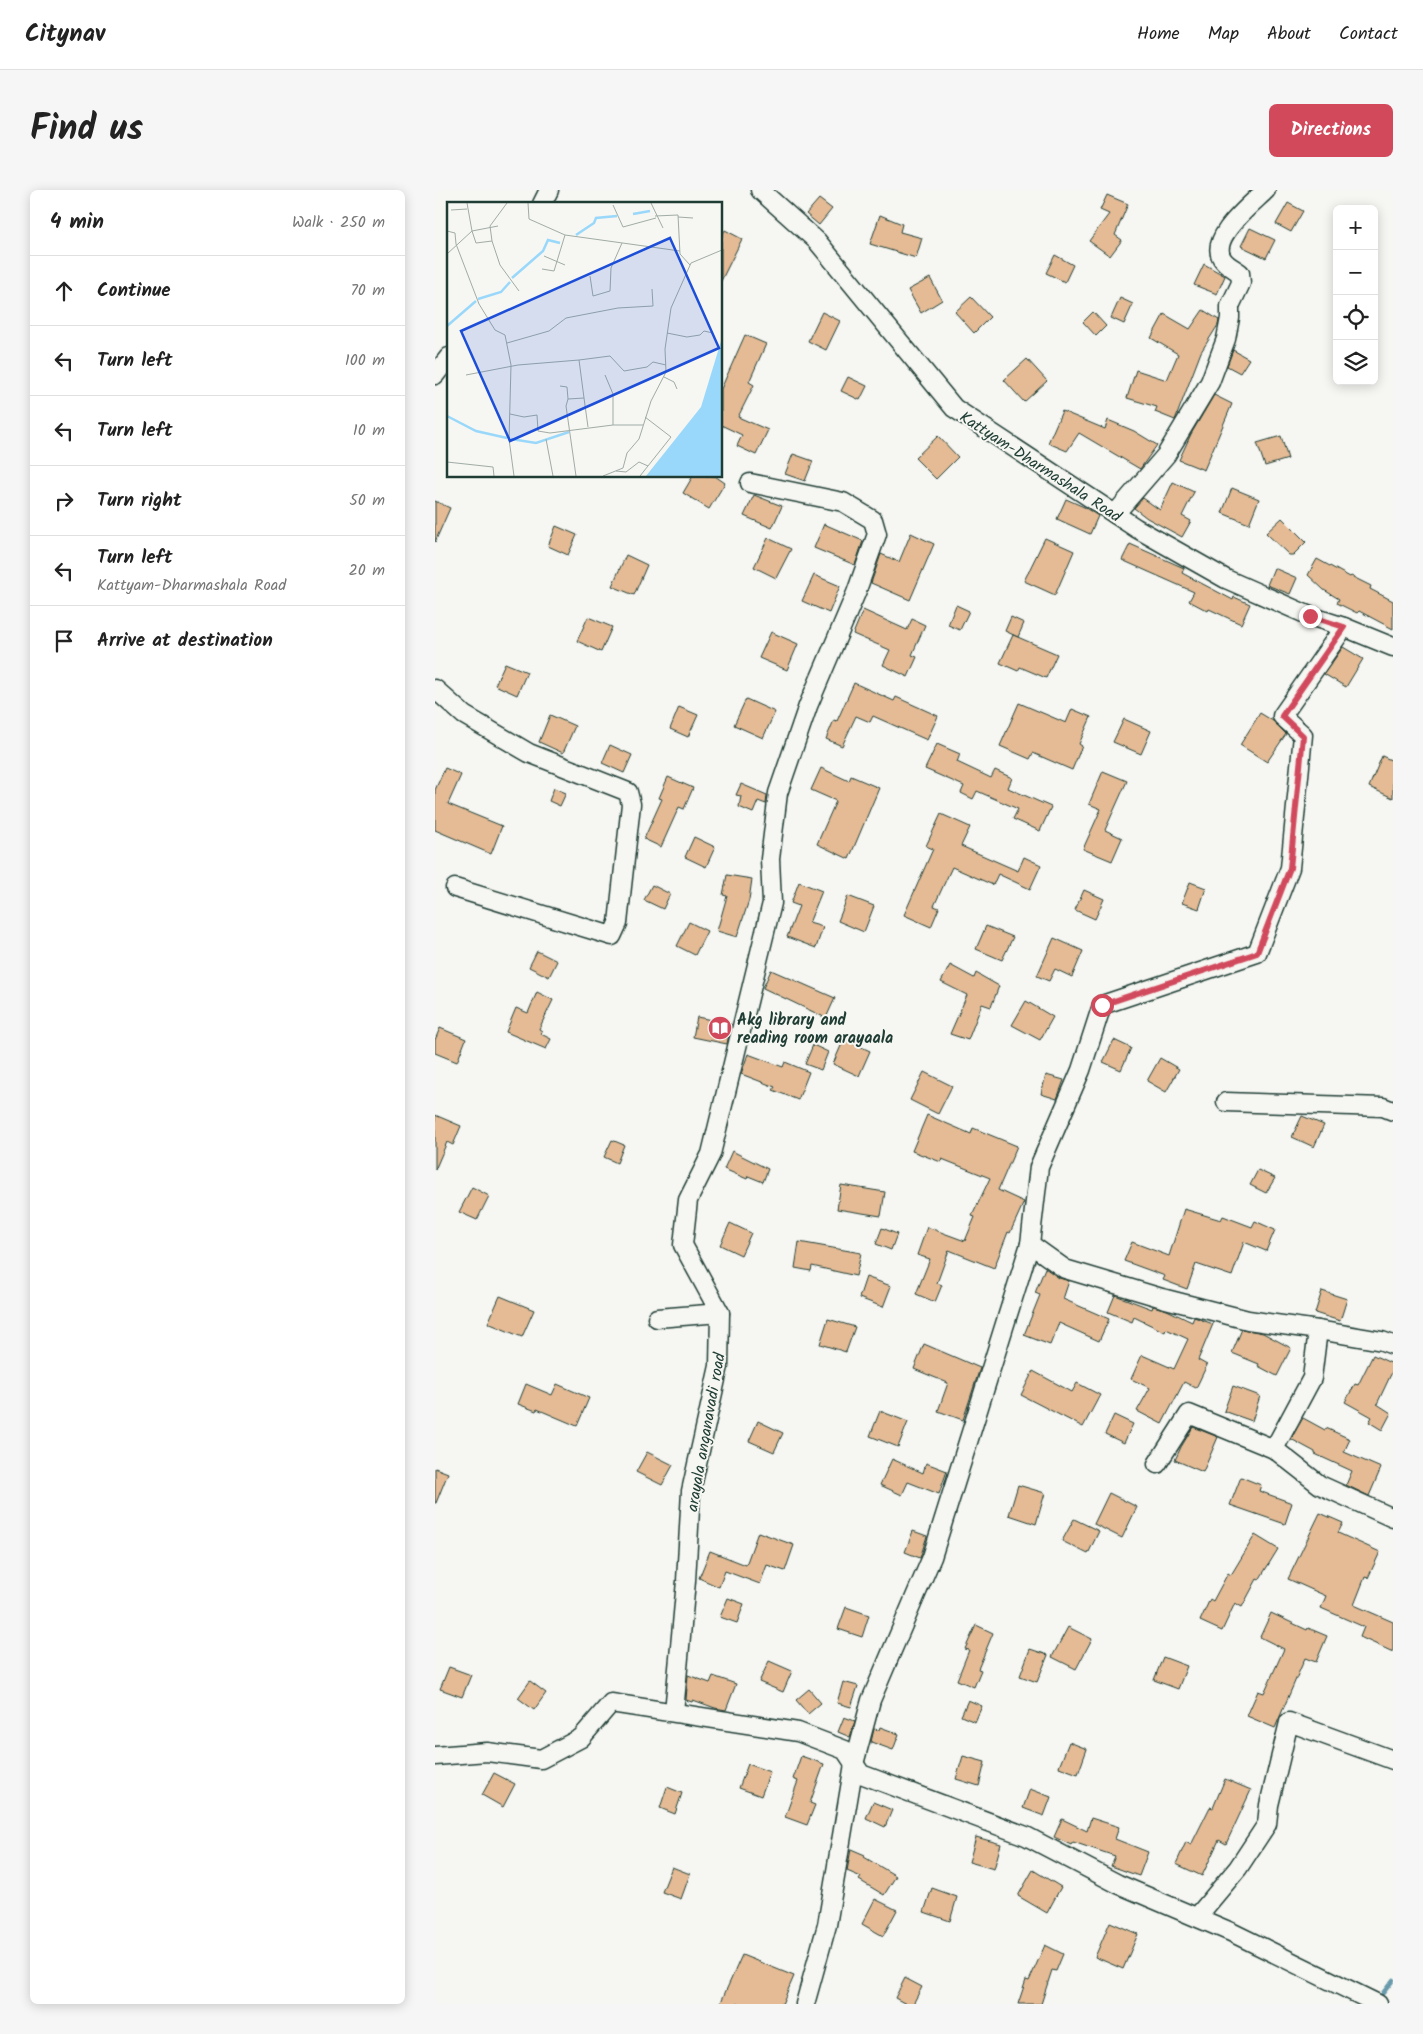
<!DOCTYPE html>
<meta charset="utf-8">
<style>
:root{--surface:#fff;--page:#f6f6f6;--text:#222;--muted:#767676;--line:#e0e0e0;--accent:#d1495b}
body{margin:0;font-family:Kalam,sans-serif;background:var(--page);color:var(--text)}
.controls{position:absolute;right:15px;top:15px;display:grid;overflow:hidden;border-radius:8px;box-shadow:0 2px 12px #0003}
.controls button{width:45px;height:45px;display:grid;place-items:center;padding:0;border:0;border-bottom:1px solid var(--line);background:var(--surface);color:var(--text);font:25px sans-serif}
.stop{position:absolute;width:15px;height:15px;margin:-11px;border:4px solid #d1495b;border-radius:50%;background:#fff}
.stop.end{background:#d1495b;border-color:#fff;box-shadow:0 1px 5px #0008}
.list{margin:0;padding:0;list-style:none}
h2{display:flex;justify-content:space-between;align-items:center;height:65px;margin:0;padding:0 20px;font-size:21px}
h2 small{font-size:16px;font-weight:400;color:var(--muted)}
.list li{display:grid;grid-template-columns:32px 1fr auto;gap:15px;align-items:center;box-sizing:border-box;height:70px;padding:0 20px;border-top:1px solid var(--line)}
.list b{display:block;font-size:19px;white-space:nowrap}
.list p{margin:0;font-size:16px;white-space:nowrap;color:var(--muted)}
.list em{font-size:16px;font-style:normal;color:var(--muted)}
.icon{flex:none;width:28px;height:28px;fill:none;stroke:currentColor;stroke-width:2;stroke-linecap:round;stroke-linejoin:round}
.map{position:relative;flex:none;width:958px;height:1814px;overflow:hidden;border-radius:8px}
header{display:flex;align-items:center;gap:30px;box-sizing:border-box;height:70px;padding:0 25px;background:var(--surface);border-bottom:1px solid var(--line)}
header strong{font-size:24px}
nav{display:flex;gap:28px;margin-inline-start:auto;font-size:18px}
.intro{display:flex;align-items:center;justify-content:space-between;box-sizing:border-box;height:120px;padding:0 30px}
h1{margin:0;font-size:35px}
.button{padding:12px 22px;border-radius:8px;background:var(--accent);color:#fff;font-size:18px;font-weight:700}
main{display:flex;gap:30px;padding:0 30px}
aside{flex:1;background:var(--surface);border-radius:8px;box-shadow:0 2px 12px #0003}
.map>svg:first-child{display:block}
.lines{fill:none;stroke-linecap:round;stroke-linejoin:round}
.stream{stroke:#689aab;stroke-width:4.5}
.building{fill:#e5bb95;stroke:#1f3d34}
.minor-casing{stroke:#1f3d34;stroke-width:21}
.minor{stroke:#f6f6f2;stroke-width:18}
.route{stroke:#d1495b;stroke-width:6}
.labels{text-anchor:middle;stroke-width:4;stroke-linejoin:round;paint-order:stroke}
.street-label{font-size:16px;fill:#1f3d34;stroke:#f6f6f2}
.poi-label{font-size:16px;font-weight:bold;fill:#1f3d34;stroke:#f6f6f2;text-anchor:start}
.inset-river{fill:none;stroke:#99d8fa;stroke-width:2.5}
.inset-road{fill:none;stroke:#a0aca6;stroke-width:1}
.view{fill:#1d4ed8;fill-opacity:0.15;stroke:#1d4ed8;stroke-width:2.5}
.inset-edge{fill:none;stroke:#1f3d34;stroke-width:2.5}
</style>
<header>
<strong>Citynav</strong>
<nav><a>Home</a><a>Map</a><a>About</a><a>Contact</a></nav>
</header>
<div class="intro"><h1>Find us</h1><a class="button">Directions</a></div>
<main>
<aside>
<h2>4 min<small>Walk · 250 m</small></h2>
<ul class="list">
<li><svg class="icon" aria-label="ahead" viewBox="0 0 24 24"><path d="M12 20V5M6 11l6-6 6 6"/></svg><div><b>Continue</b></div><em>70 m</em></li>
<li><svg class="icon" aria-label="left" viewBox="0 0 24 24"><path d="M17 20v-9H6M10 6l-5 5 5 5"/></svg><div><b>Turn left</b></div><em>100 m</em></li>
<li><svg class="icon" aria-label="left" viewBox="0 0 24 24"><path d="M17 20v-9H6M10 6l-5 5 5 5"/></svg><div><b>Turn left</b></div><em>10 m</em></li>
<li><svg class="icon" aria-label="right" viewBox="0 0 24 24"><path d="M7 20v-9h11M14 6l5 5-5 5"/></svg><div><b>Turn right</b></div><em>50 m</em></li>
<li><svg class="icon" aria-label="left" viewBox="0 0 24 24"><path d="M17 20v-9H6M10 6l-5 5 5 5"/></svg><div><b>Turn left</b><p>Kattyam-Dharmashala Road</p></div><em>20 m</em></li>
<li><svg class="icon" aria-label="arrive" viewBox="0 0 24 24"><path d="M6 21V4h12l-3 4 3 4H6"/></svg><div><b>Arrive at destination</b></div></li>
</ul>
</aside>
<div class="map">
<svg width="958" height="1814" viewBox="0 0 958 1814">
<rect width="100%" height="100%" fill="#f6f6f2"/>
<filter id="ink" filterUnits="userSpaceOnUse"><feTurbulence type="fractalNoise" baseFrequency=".02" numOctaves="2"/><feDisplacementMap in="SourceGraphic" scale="10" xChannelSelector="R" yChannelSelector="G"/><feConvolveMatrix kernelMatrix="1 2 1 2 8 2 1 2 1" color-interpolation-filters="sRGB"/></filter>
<g filter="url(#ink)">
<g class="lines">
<polyline class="stream" points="948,1803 958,1790"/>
</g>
<g class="building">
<polygon points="672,5 693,14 680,45 687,50 675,66 654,51 674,24 665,20"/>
<polygon points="384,9 397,19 384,35 371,24"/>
<polygon points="853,13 868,21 856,42 841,34"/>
<polygon points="445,25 467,34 465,42 487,48 481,68 435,54"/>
<polygon points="815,38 840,50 831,68 806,56"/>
<polygon points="290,40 307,49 286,91 286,48"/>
<polygon points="620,65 638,75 630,92 611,83"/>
<polygon points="769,74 790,86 782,104 759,95"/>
<polygon points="495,88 507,110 486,123 473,100"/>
<polygon points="536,107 555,127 539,143 520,122"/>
<polygon points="685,108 698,114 689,134 676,128"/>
<polygon points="768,120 784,130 783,135 766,162 740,230 720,222 722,217 692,208 701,180 732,190 743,164 716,148 729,124 755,139"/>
<polygon points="387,122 405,131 391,160 373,151"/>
<polygon points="658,122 671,136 661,146 648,132"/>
<polygon points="310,145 331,154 314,192 319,195 303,227 333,240 321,265 302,256 307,245 286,235 286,199"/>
<polygon points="798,160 814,169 805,183 792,176"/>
<polygon points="592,169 612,191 589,212 569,190"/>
<polygon points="413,187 432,196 425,210 406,201"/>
<polygon points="779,205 797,214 769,280 744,270 756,244"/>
<polygon points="627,221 670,239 673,230 699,241 722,255 705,279 644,243 632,261 613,253"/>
<polygon points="503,246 523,267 501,289 480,268"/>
<polygon points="846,246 853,269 830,276 822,253"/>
<polygon points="358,264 378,271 370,291 350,284"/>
<polygon points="258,286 280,286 290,293 274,319 248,303"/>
<polygon points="738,292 759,302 747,326 756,331 747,347 712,328 699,318 708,308 725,320"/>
<polygon points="797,298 824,309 814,334 787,323"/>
<polygon points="319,305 347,316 337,338 309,326"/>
<polygon points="631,309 649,317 663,326 655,344 622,329"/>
<polygon points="0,311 15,318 0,352"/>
<polygon points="847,328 871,352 858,365 854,365 831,343"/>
<polygon points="389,334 428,351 420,375 379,358"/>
<polygon points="121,336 142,345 133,365 113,356"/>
<polygon points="476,343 499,354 475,410 436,393 446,364 464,372"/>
<polygon points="333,348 356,359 341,388 319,377"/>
<polygon points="610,348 639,361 620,405 589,391"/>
<polygon points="695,354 749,378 747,383 798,410 799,407 815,414 806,434 774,419 773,421 754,411 759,402 687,370"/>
<polygon points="191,365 212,375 199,405 177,396"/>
<polygon points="882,369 915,387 916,386 936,396 935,399 958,411 958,439 924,421 922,423 902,413 904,409 889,400 873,385"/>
<polygon points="839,378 862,388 855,404 832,395"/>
<polygon points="379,385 405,396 394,423 367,411"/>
<polygon points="521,415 534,421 525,440 513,435"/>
<polygon points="428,420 472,440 477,429 490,435 477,465 482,467 473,487 448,475 455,460 418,444"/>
<polygon points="153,427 177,437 166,462 142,451"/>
<polygon points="576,427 589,433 583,447 570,441"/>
<polygon points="336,442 363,454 352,480 324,468"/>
<polygon points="578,445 622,464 611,488 585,477 583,481 565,473"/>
<polygon points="908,457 928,469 911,497 889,484"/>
<polygon points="70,473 92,482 82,505 60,495"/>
<polygon points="419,493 459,511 461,507 503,526 492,550 438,526 435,532 421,526 407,556 391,549 399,530 402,531"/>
<polygon points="311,509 340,522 328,548 299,535"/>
<polygon points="584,513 631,533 637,519 656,527 644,554 647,556 637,580 598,563 595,569 565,556"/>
<polygon points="244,517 263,525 253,547 235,539"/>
<polygon points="825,523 838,531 851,544 832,572 805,555"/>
<polygon points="115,525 140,536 128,563 104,552"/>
<polygon points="689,529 716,541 706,564 678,552"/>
<polygon points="502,554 525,564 522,572 556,588 560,580 577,588 573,598 616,617 605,641 578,629 583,619 542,601 538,609 526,603 529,596 490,579"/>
<polygon points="175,555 197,565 189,583 167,573"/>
<polygon points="947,566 958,571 958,608 934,597"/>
<polygon points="10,578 26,585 13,614 67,636 56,664 0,640 0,600"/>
<polygon points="386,578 414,591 416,586 444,598 414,669 382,654 401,611 376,600"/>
<polygon points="668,581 692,591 670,640 687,648 677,671 648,659 666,619 654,614"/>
<polygon points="233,587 258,598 249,619 244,617 226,657 209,649 227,609 224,608"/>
<polygon points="306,594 332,605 331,614 323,611 318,623 304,617 306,606 301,605"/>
<polygon points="119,598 131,603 125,616 114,611"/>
<polygon points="506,624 535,637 526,656 583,681 589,667 606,675 595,699 563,684 558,695 517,677 499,716 504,718 496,737 469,725 498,659 491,656"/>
<polygon points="259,647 280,657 271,677 250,667"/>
<polygon points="292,685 317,689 314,710 302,747 282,741 292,706 288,705"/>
<polygon points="364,692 387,701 374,733 388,737 381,758 352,747 364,716 356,713"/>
<polygon points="755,692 771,698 764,719 747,713"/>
<polygon points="217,695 235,704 228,719 209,710"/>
<polygon points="649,700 669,709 660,729 640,720"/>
<polygon points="413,706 439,716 429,742 403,731"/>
<polygon points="254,732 272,741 260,765 242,756"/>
<polygon points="551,736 578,747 567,770 541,759"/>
<polygon points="619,748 648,761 637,787 620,779 614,791 602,786"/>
<polygon points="102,761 122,771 114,787 94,777"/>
<polygon points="515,775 539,788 541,783 564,796 556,817 547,814 533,850 515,844 532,805 506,792"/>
<polygon points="336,780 400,808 391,828 328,798"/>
<polygon points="102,802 118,810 104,839 107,841 106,844 116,849 111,859 71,842 81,818 93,823"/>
<polygon points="591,811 618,827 605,850 577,835"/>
<polygon points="262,827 296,834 292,854 258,847"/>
<polygon points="5,838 31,849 22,872 0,863 0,850"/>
<polygon points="409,849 435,861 424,886 398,874"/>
<polygon points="679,850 696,858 686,880 668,872"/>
<polygon points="378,855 393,862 386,880 370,874"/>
<polygon points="313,864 348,877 350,872 374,882 363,910 338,900 340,897 306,884"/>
<polygon points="725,868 744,879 731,902 712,891"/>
<polygon points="489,882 517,896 503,924 475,910"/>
<polygon points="611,885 629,890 622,909 606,904"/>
<polygon points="0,925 26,936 18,955 12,952 0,980"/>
<polygon points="492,925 536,944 538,938 582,956 563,1000 589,1012 575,1043 573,1042 559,1078 514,1060 502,1093 507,1095 500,1112 481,1104 495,1069 482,1065 492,1037 530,1051 540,1027 537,1026 555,988 507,969 506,972 477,961"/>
<polygon points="867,926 889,935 879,957 857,947"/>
<polygon points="177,950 189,955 182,973 169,967"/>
<polygon points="297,961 333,979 328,992 313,986 312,989 289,979"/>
<polygon points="823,980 840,988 831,1003 815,995"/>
<polygon points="406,995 450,1002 446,1026 402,1019"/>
<polygon points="37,997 54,1006 42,1030 24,1022"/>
<polygon points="749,1019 786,1030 788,1026 817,1037 820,1031 840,1040 831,1061 809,1052 797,1086 761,1074 752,1099 728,1090 730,1086 689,1071 697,1052 734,1066"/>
<polygon points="295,1033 316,1043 306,1065 285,1055"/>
<polygon points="447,1038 462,1044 456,1060 441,1054"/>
<polygon points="364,1052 426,1063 421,1086 377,1076 376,1081 360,1078"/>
<polygon points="610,1078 624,1088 634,1091 628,1109 674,1129 664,1151 624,1133 615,1155 589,1145 605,1105 600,1103"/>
<polygon points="431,1087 456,1096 448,1117 424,1108"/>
<polygon points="887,1101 912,1109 905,1131 880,1123"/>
<polygon points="680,1105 717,1119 718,1116 732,1120 757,1132 759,1127 778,1134 763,1170 772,1175 761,1198 749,1192 727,1234 702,1221 715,1198 696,1189 707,1165 739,1179 753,1149 731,1139 730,1142 699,1127 697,1132 673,1122"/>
<polygon points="65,1106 99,1120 87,1147 53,1133"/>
<polygon points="393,1129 420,1137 411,1162 385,1154"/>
<polygon points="807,1139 828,1143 856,1158 842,1186 823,1176 824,1174 797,1163"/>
<polygon points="489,1154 545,1178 528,1230 503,1221 513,1193 479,1179"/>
<polygon points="938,1165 958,1174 958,1180 942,1214 956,1223 947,1240 934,1232 937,1227 910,1212 920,1194 923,1195"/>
<polygon points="598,1181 637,1202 642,1193 665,1205 648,1237 586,1205"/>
<polygon points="91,1194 117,1205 122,1194 154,1208 142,1236 102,1219 101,1221 83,1214"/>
<polygon points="798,1196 825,1206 817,1231 789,1221"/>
<polygon points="445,1221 473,1232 463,1257 435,1246"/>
<polygon points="679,1225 698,1234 689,1253 670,1244"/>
<polygon points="868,1228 890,1240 891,1238 915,1249 909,1262 946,1278 934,1306 911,1295 917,1281 880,1264 880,1262 856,1249"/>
<polygon points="323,1231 348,1243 339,1262 314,1251"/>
<polygon points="758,1237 783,1247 768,1282 740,1270 746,1257"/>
<polygon points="212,1262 238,1275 227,1295 201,1282"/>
<polygon points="457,1269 488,1283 491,1273 512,1281 504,1304 473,1292 467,1305 445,1295"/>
<polygon points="0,1278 13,1283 1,1313 0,1313"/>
<polygon points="806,1287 826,1295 824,1301 857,1313 850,1334 795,1315"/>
<polygon points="583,1295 610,1303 601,1334 574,1325"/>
<polygon points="674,1303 702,1317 687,1348 659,1334"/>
<polygon points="885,1323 908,1333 903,1343 945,1362 933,1388 930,1387 919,1415 958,1432 958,1462 925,1447 929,1437 886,1418 891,1406 853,1389"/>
<polygon points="639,1329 664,1341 653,1364 627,1351"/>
<polygon points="478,1341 492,1346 485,1368 470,1362"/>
<polygon points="323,1342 359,1355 350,1381 332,1375 325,1394 290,1381 284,1397 264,1388 275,1361 311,1375"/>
<polygon points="820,1345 843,1359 824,1390 822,1389 807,1417 800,1413 787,1441 765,1431 775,1409 778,1411 793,1383 796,1385"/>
<polygon points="293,1408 309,1414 302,1433 285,1427"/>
<polygon points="411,1417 434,1425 427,1447 403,1439"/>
<polygon points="836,1423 872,1440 873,1438 892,1446 881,1472 870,1468 840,1538 812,1526 823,1501 829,1503 849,1459 825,1447"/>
<polygon points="541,1435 558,1443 543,1479 546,1480 539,1497 522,1490 534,1460 530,1459"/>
<polygon points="633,1437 657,1449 641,1479 617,1467"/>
<polygon points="595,1459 613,1465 602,1492 585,1486"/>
<polygon points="728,1467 752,1476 743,1499 719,1490"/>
<polygon points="334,1471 357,1481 348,1502 324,1492"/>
<polygon points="14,1477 36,1485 27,1507 5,1499"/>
<polygon points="253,1485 275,1493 278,1486 301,1494 291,1520 280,1518 258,1510 257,1512 251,1510"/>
<polygon points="95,1491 111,1503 99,1520 83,1508"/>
<polygon points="408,1492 423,1496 416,1517 402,1513"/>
<polygon points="374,1499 386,1513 373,1524 361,1510"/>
<polygon points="533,1510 547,1516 540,1532 526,1526"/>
<polygon points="409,1527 420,1531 415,1547 403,1542"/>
<polygon points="445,1537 464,1544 458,1560 436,1552 439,1539 444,1540"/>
<polygon points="634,1552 652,1559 643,1584 624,1577"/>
<polygon points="366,1566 389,1574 375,1613 380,1615 372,1635 350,1627 363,1591 358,1589"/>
<polygon points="528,1566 550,1572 544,1596 521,1589"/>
<polygon points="313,1574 335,1582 326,1606 304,1598"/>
<polygon points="59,1583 80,1594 68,1617 47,1605"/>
<polygon points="790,1589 816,1600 791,1654 784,1650 767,1686 741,1674 751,1652 756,1655 775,1617 778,1618"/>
<polygon points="232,1597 247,1603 240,1624 225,1618"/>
<polygon points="595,1599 616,1607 609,1626 588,1618"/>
<polygon points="438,1612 457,1620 450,1637 431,1628"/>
<polygon points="656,1628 684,1637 680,1649 713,1662 704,1686 676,1676 680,1666 638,1652 636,1655 619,1647 627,1629 652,1641"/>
<polygon points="541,1647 566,1654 559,1679 534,1672"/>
<polygon points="416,1659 430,1665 429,1667 461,1686 449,1705 424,1690 426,1687 412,1681"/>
<polygon points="237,1677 255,1684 246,1709 227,1702"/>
<polygon points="598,1680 626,1697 612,1723 583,1706"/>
<polygon points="497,1698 522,1707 515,1731 489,1722"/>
<polygon points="440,1709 462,1720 448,1746 427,1734"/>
<polygon points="675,1732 703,1744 688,1779 660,1767"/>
<polygon points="610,1755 628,1764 621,1781 617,1780 606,1814 583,1814 591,1790 594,1791"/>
<polygon points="307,1765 359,1786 347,1814 285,1814"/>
<polygon points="470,1788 487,1797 478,1814 471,1814 460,1808"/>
</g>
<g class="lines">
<g class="minor-casing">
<g id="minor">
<polyline points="325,0 382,51 519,218 701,338 791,389 875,426 909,437 958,457"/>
<polyline points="107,14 114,0"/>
<polyline points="0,185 14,167"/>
<path d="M680 324 731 265 775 192 791 149 795 128V116L806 93 805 83C800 79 793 76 789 71 770 50 817 14 831 0"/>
<polyline points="909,437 847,526 868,545 855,678 822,763 667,815 646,880 604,977 595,1054 630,1079 727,1108 813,1130 883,1140 877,1188 839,1259 885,1295 958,1328"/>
<polyline points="0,499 29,525 94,563 193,602 196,614 183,733 177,746 20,698"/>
<polyline points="791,912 948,917 958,921"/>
<polyline points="222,1128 285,1123"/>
<polyline points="883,1140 947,1151 958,1155"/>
<polyline points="722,1274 754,1224 839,1259"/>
<polyline points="239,1522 251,1391 256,1301 284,1176 285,1123 248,1055 253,1010 276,964 337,713 335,669 343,603 373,516 421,403 442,344 438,330 408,312 315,293"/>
<polyline points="0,1566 52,1562 106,1569 146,1548 176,1513 363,1542 410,1560 426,1584 591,1646 683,1694 796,1742 943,1814"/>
<polyline points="762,1727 803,1678 832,1634 834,1615 854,1532 958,1570"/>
<polyline points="370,1814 392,1735 419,1574 436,1510 497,1367 595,1054"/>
</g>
</g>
<use href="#minor" class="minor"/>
</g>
</g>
<g class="lines" filter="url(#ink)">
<polyline class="route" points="667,815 822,763 855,678 868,546 847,526 909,437 875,426"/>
</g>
<defs>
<g id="library-disc" transform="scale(1.25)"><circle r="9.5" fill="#d1495b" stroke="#f6f6f2"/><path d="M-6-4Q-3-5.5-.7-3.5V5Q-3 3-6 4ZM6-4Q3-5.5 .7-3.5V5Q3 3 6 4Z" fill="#fff"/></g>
</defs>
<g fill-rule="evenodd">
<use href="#library-disc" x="285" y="838"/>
</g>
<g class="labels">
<g class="street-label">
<text transform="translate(606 276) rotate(33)" y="6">Kattyam-Dharmashala Road</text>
<text transform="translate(270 1242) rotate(-80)" y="6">arayala anganavadi road</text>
</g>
<g class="poi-label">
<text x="302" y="835">Akg library and<tspan x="302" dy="18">reading room arayaala</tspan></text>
</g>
</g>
<g transform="translate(12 12)">
<rect width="275" height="275" fill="#f6f6f2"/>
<path d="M275 136V274H199L254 205Z" fill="#99d8fa"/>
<path class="inset-river" d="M186 12 203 9M129 33 147 21 149 16 170 14M65 76 96 49 101 38 113 41M31 97 54 90 63 80M0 124 29 99M0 214 29 229 60 236M64 237 89 241 122 230"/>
<path class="inset-road" d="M81 1 82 17 118 33 233 49M204 1 216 26M166 3 176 25 209 16M4 8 20 7M208 14 231 13 233 52 243 63M231 15 246 16M51 24 25 29 29 41 45 39 53 63 72 89M0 29 8 31 9 42 32 102 48 128 58 133 64 163 62 238M45 39 43 24 60 1M0 52 25 29 20 1M97 54 118 63M95 67 107 69 118 33M143 74 146 94 163 89 164 66 175 41M220 131 240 135 253 133 257 129 266 131M60 141 102 129 119 116 171 106 206 104 205 87M19 173 71 163 132 158M158 173 166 192V223M217 175 227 180 230 187M113 184 120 185 121 197M137 196 141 225M63 212 77 215 90 213 91 229 103 231 166 223H196M62 237 67 274M99 237 106 274M0 260 46 265 47 274M169 269 179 270 192 260 201 264M129 274 119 204 121 197 137 196 132 158 163 154 177 169 200 165 206 160 219 163M156 274 176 266 180 251 192 237 204 199 219 170 218 147 224 106 244 61 275 48M193 274 224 235 198 215"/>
<path class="view" d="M223 36 272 146 63 239 14 129Z"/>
<rect width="275" height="275" class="inset-edge"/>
</g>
</svg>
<div class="controls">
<button>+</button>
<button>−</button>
<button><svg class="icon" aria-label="locate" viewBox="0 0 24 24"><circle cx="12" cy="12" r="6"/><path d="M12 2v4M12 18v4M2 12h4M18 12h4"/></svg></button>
<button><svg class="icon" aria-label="layers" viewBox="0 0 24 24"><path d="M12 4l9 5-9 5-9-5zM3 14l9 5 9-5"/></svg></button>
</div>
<div class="stop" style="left:667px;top:815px"></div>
<div class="stop end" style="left:875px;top:426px"></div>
</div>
</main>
